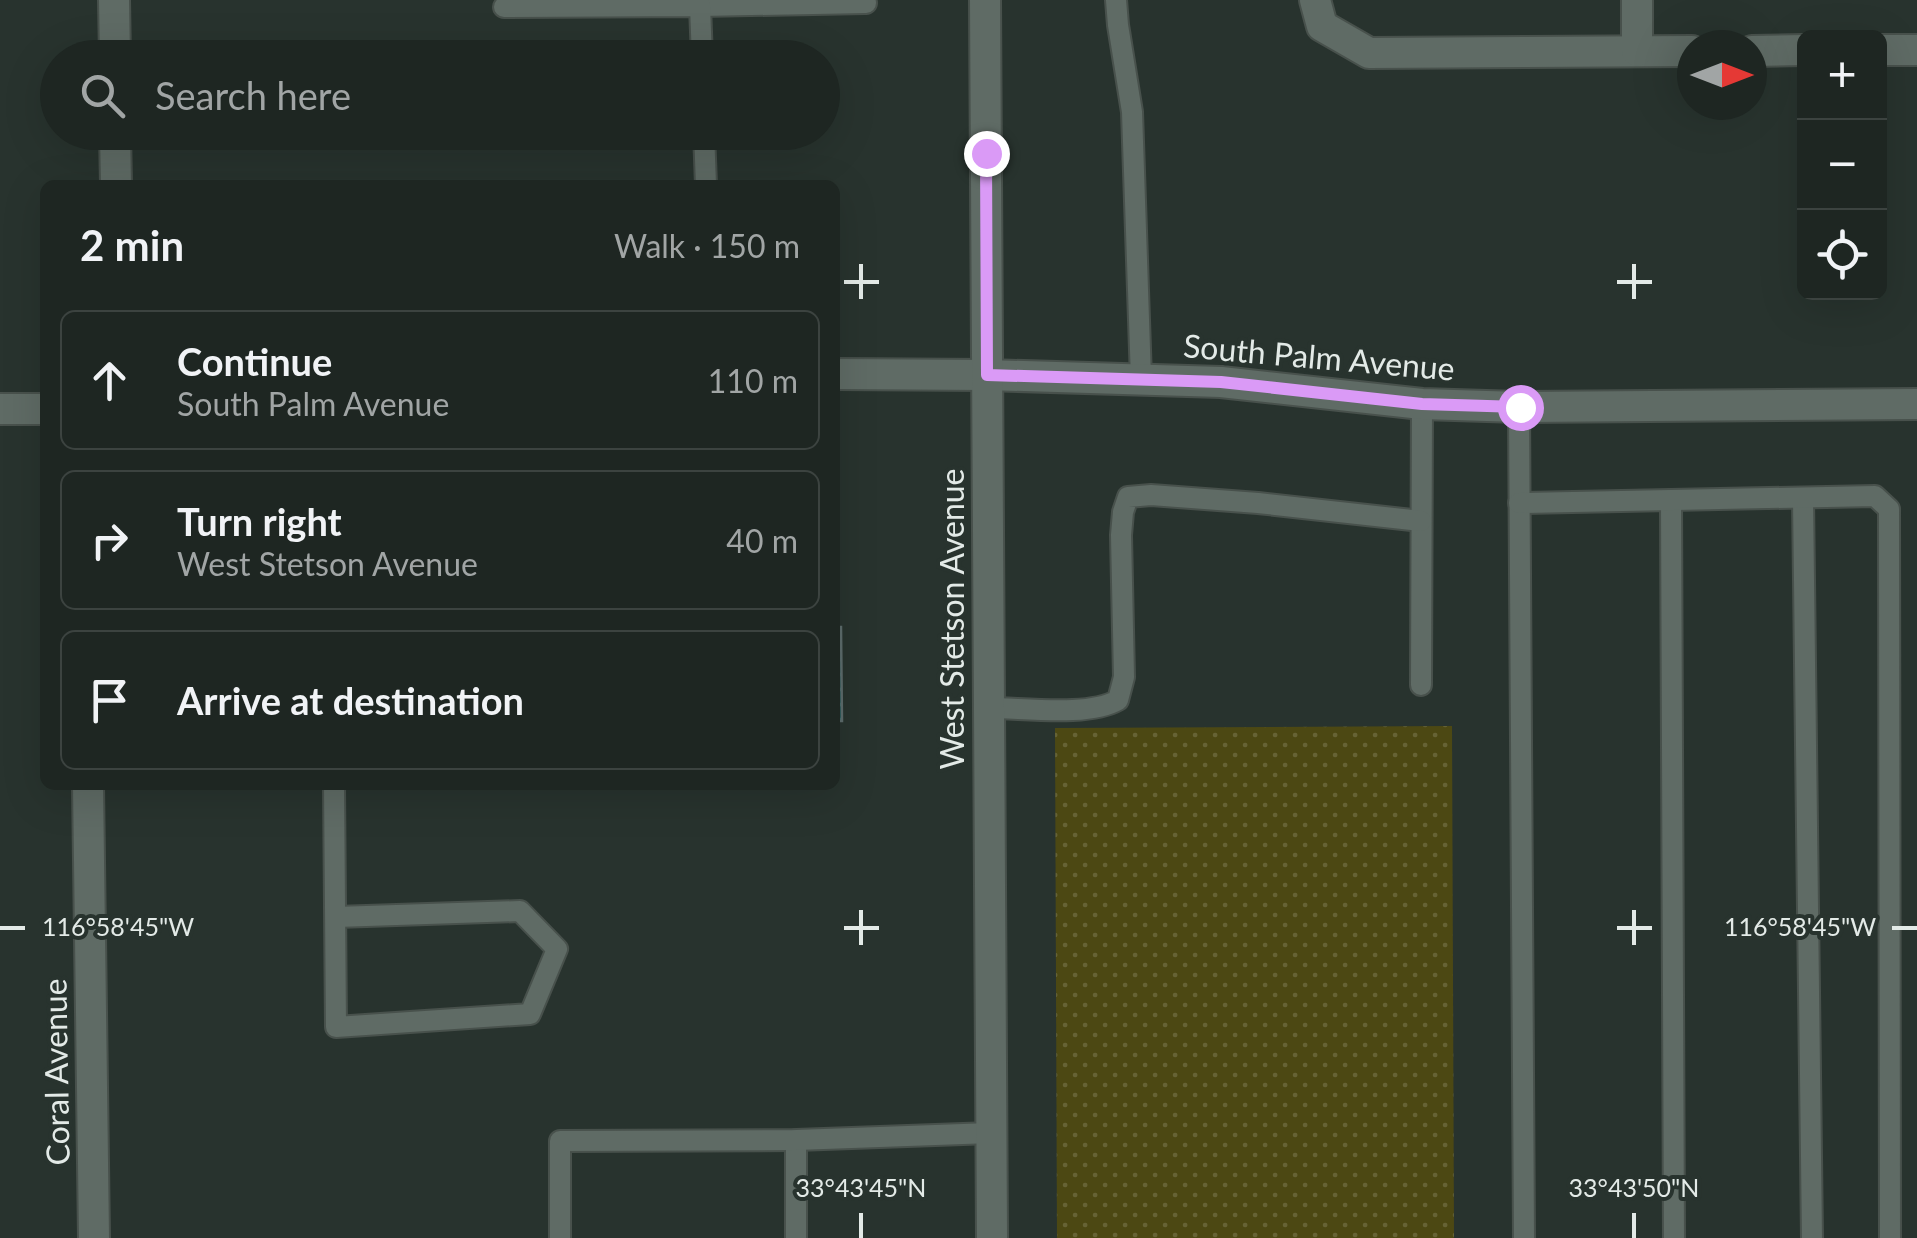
<!DOCTYPE html>
<meta charset="utf-8">
<style>
:root{--surface:#1e2622;--page:#262e2a;--text:#f1f3f6;--muted:#a1a5a5;--line:#3c4340}
body{margin:0;font-family:Lato,sans-serif;background:var(--page);color:var(--text)}
.controls{position:absolute;right:30px;top:30px;display:grid;overflow:hidden;border-radius:15px;box-shadow:0 10px 40px #0002}
.controls button{width:90px;height:90px;display:grid;place-items:center;padding:0;border:0;border-bottom:2px solid var(--line);background:var(--surface);color:var(--text);font:50px sans-serif}
.compass{position:absolute;left:1677px;top:30px;width:90px;height:90px;border-radius:50%;background:var(--surface);box-shadow:0 10px 40px #0002;rotate:90deg}
.stop{position:absolute;width:30px;height:30px;margin:-22px;border:8px solid #da9af6;border-radius:50%;background:#fff}
.stop.end{background:#da9af6;border-color:#fff;box-shadow:0 2px 10px #0008}
.list{margin:0;padding:0;list-style:none}
h2{display:flex;justify-content:space-between;align-items:center;height:130px;margin:0;padding:0 40px;font-size:42px}
h2 small{font-size:32px;font-weight:400;color:var(--muted)}
.list li{display:grid;grid-template-columns:65px 1fr auto;gap:30px;align-items:center;box-sizing:border-box;height:140px;margin:0 20px 20px;padding:0 20px;border:2px solid var(--line);border-radius:15px}
.list b{display:block;font-size:38px;white-space:nowrap}
.list p{margin:0;font-size:32px;white-space:nowrap;color:var(--muted)}
.list em{font-size:32px;font-style:normal;color:var(--muted)}
.icon{flex:none;width:55px;height:55px;fill:none;stroke:currentColor;stroke-width:2;stroke-linecap:round;stroke-linejoin:round}
.map{position:relative;flex:none;width:1917px;height:1238px;overflow:hidden}
.search{position:absolute;background:var(--surface);box-shadow:0 10px 40px #0002;left:40px;top:40px;width:800px;height:110px;display:flex;align-items:center;gap:25px;box-sizing:border-box;padding:0 35px;border-radius:55px;color:var(--muted);font-size:38px}
.panel{position:absolute;background:var(--surface);box-shadow:0 10px 40px #0002;left:40px;top:180px;width:800px;height:610px;border-radius:15px}
.map>svg:first-child{display:block}
.grass{fill:url(#grass-dots)}
.building{fill:url(#building-hatch);stroke:#5c6b6b;stroke-width:2.5}
.lines{fill:none;stroke-linecap:round;stroke-linejoin:round}
.service-casing{stroke:#48514c;stroke-width:24}
.minor-casing{stroke:#48514c;stroke-width:34}
.tertiary-casing{stroke:#48514c;stroke-width:34}
.secondary-casing{stroke:#48514c;stroke-width:34}
.service{stroke:#5f6b65;stroke-width:20}
.minor{stroke:#5f6b65;stroke-width:30}
.tertiary{stroke:#5f6b65;stroke-width:30}
.secondary{stroke:#5f6b65;stroke-width:30}
.route{stroke:#da9af6;stroke-width:12}
.ticks{fill:none;stroke:#e3eae7;stroke-width:4}
.labels{text-anchor:middle;stroke-width:8;stroke-linejoin:round;paint-order:stroke}
.street-label{font-size:32px;fill:#e3eae7;stroke:#28332e}
.ticks-label{font-size:25px;text-anchor:middle;fill:#e3eae7;stroke:#28332e;stroke-width:8;stroke-linejoin:round;paint-order:stroke}
</style>
<div class="map">
<svg width="1917" height="1238" viewBox="0 0 1917 1238">
<defs>
<pattern id="grass-dots" width="8" height="8" patternUnits="userSpaceOnUse" patternTransform="scale(2.5)"><rect width="8" height="8" fill="#4c4813"/><path d="M2 2h.1M6 6h.1" fill="none" stroke="#666335" stroke-width="1.8" stroke-linecap="round"/></pattern>
<pattern id="building-hatch" width="6" height="6" patternUnits="userSpaceOnUse" patternTransform="scale(2.5)"><rect width="6" height="6" fill="#1a5252"/><path d="M-1 1l2-2M0 6l6-6M5 7l2-2" fill="none" stroke="#3b6b6b"/></pattern>
</defs>
<rect width="100%" height="100%" fill="#28332e"/>
<polygon class="grass" points="1452,726 1454,1238 1057,1238 1055,728"/>
<polygon class="building" points="835,627 841,627 842,721 835,721"/>
<g class="lines">
<g class="service-casing">
<g id="service">
<polyline points="1116,0 1118,25 1132,112 1141,379"/>
<polyline points="700,6 866,3"/>
<polyline points="504,7 700,6 702,58"/>
<polyline points="704,132 706,185"/>
<polyline points="1519,407 1524,1238"/>
<polyline points="1803,498 1812,1238"/>
<polyline points="1671,500 1674,1238"/>
<polyline points="1519,503 1875,496 1889,509 1890,1238"/>
<polyline points="1421,685 1422,404"/>
<path d="M989 708C1024 708 1089 717 1118 700L1124 677 1121 535 1123 512 1128 497 1151 495 1258 503 1421 521"/>
<polyline points="334,785 336,1027 530,1014 557,949 520,911 336,917"/>
<polyline points="796,1140 796,1238"/>
<polyline points="560,1238 560,1141 796,1140 991,1133"/>
</g>
</g>
<g class="minor-casing">
<g id="minor">
<polyline points="114,0 115,58"/>
<polyline points="1315,0 1322,26 1369,53 1692,51"/>
<polyline points="1637,0 1637,51"/>
<polyline points="1880,50 1917,50"/>
<polyline points="1752,51 1804,50"/>
<polyline points="115,132 116,185"/>
<polyline points="88,785 94,1238"/>
</g>
</g>
<g class="tertiary-casing">
<g id="tertiary">
<polyline points="835,374 987,375 1221,382 1422,404 1519,407 1917,404"/>
<polyline points="0,409 45,409"/>
</g>
</g>
<g class="secondary-casing">
<polyline id="secondary" points="985,0 992,1238"/>
</g>
<use href="#service" class="service"/>
<use href="#minor" class="minor"/>
<use href="#tertiary" class="tertiary"/>
<use href="#secondary" class="secondary"/>
</g>
<g class="lines">
<polyline class="route" points="986,153 987,375 1221,382 1422,404 1520,407"/>
</g>
<path class="ticks" d="M861 264V299M1634 264V299M844 282H879M1617 282H1652M861 910V945M1634 910V945M0 928H25M844 928H879M1617 928H1652M1892 928H1917M861 1213V1238M1634 1213V1238"/>
<g class="labels">
<g class="street-label">
<text transform="translate(1319 358) rotate(5)" y="11">South Palm Avenue</text>
<text transform="translate(953 619) rotate(-90)" y="11">West Stetson Avenue</text>
<text transform="translate(57 1072) rotate(-91)" y="11">Coral Avenue</text>
</g>
</g>
<g class="ticks-label">
<text x="1800" y="936">116°58'45"W</text>
<text x="118" y="936">116°58'45"W</text>
<text x="861" y="1197">33°43'45"N</text>
<text x="1634" y="1197">33°43'50"N</text>
</g>
</svg>
<div class="controls">
<button>+</button>
<button>−</button>
<button><svg class="icon" aria-label="locate" viewBox="0 0 24 24"><circle cx="12" cy="12" r="6"/><path d="M12 2v4M12 18v4M2 12h4M18 12h4"/></svg></button>
</div>
<svg class="compass" viewBox="-18 -18 36 36"><path d="M0-13l5 13h-10z" fill="#e53935"/><path d="M0 13l5-13h-10z" fill="#a1a5a5"/></svg>
<div class="stop" style="left:1520px;top:407px"></div>
<div class="stop end" style="left:986px;top:153px"></div>
<div class="search"><svg class="icon" aria-label="search" viewBox="0 0 24 24"><circle cx="10" cy="10" r="6"/><path d="M15 15l6 6"/></svg>Search here</div>
<section class="panel">
<h2>2 min<small>Walk · 150 m</small></h2>
<ul class="list">
<li><svg class="icon" aria-label="ahead" viewBox="0 0 24 24"><path d="M12 20V5M6 11l6-6 6 6"/></svg><div><b>Continue</b><p>South Palm Avenue</p></div><em>110 m</em></li>
<li><svg class="icon" aria-label="right" viewBox="0 0 24 24"><path d="M7 20v-9h11M14 6l5 5-5 5"/></svg><div><b>Turn right</b><p>West Stetson Avenue</p></div><em>40 m</em></li>
<li><svg class="icon" aria-label="arrive" viewBox="0 0 24 24"><path d="M6 21V4h12l-3 4 3 4H6"/></svg><div><b>Arrive at destination</b></div></li>
</ul>
</section>
</div>
